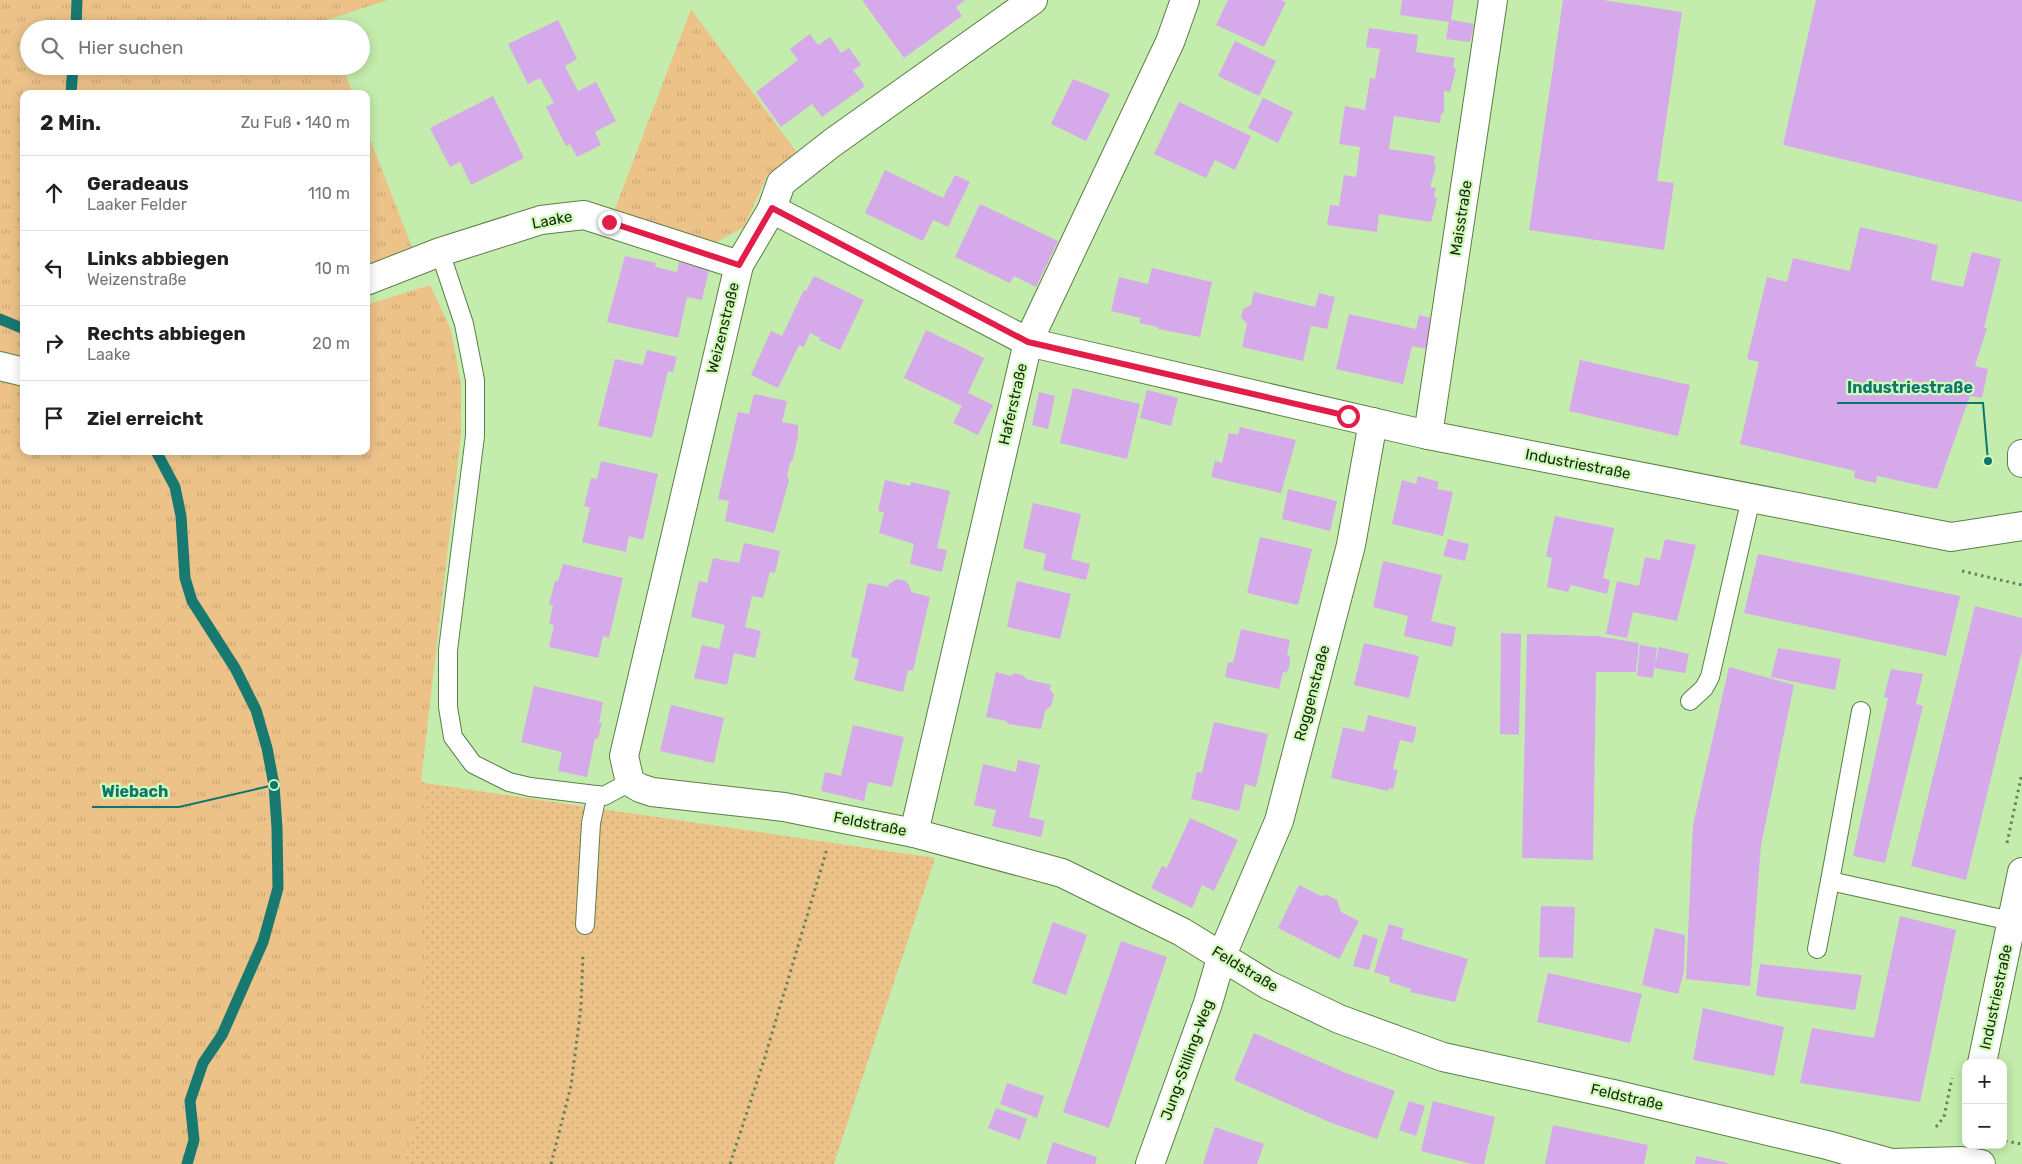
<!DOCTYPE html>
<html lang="de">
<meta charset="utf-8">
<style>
:root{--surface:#fff;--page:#f6f6f6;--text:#202124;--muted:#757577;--line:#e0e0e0}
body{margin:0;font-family:Rubik,sans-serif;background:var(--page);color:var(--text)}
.controls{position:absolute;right:15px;bottom:15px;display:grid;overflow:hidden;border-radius:10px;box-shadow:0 2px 12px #0003}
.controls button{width:45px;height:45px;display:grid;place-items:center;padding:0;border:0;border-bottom:1px solid var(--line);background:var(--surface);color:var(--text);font:25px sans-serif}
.stop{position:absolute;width:15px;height:15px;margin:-11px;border:4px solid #e11d48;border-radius:50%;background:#fff}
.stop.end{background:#e11d48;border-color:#fff;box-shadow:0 1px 5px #0008}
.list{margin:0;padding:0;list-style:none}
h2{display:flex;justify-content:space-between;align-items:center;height:65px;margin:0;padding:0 20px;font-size:21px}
h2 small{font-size:16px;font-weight:400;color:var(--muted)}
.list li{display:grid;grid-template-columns:32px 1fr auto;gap:15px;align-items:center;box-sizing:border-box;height:75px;padding:0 20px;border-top:1px solid var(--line)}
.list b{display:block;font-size:19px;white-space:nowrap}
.list p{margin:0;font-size:16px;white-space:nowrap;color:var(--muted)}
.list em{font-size:16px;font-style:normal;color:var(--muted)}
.icon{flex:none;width:28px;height:28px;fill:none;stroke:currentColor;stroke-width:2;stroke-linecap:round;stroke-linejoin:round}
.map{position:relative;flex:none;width:2022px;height:1164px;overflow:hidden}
.search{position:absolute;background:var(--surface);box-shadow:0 2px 12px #0003;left:20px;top:20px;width:350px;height:55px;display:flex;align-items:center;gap:12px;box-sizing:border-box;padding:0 18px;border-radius:28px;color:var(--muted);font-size:19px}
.panel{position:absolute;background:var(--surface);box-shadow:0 2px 12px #0003;left:20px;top:90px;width:350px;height:365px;border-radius:10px}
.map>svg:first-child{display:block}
.grass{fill:url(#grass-tufts)}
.garden{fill:url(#garden-dots)}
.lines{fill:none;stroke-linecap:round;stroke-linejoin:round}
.stream{stroke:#187971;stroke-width:11}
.building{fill:#d6a9eb}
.service-casing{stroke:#5b7f45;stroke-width:20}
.minor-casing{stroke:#5b7f45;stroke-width:30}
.path{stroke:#678257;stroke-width:3;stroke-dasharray:2.5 4;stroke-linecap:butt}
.service{stroke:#fff;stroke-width:18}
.minor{stroke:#fff;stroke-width:28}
.route{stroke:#e11d48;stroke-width:6}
.labels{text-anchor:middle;stroke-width:4.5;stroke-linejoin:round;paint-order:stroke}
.street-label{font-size:15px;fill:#17270e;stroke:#d1fbba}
.leader{fill:none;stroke:#0f766e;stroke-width:2}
.callout-dot{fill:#0f766e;stroke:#d1fbba;stroke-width:2}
.callout-label{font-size:16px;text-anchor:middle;font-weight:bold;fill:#0f766e;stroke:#d1fbba;stroke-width:4.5;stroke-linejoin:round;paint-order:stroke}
</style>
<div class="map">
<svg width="2022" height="1164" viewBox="0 0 2022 1164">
<defs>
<pattern id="grass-tufts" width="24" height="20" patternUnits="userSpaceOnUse" patternTransform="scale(1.25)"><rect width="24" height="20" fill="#ecc289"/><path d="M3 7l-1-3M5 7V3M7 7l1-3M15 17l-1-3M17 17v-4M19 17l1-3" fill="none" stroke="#caa775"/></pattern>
<pattern id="garden-dots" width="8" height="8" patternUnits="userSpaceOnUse" patternTransform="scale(1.25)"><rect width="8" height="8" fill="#ecc289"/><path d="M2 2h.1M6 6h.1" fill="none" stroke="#caa775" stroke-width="1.8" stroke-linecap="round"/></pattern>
</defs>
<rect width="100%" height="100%" fill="#c4edad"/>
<g class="grass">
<polygon points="0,0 388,0 324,21 327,29 29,29 29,66 342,66 353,94 24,94 24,359 0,353"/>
<polygon points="691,9 798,154 767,176 744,227 713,244 615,209"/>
<polygon points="366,129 412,247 366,267"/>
<polygon points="430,285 451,330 461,384 461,436 421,781 425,783 425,1055 416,1124 404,1164 0,1164 0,381 24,385 24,451 366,451 366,305"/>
</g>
<polygon class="garden" points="425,783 935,858 834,1164 404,1164 416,1124 425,1055"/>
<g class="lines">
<g class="stream">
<polyline points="76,29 77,0"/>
<polyline points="71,94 73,66"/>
<polyline points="0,319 24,329"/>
<polyline points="156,451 175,487 181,516 185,578 192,601 235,668 256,710 267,748 274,785 277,828 278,888 263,942 222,1035 203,1063 190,1101 194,1140 187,1164"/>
</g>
</g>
<g class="building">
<polygon points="862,0 965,0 956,7 962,16 904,58"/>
<polygon points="1228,0 1281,0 1286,2 1264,47 1216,25"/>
<polygon points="1402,0 1454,0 1451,20 1474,24 1470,42 1446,39 1449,22 1400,15"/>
<polygon points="1563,0 1603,0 1682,12 1657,181 1674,183 1664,250 1529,230"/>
<polygon points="1816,0 2022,0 2022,202 1783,145"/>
<polygon points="558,20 577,59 565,66 578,91 596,82 616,121 595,132 601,145 577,157 570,144 566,146 546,107 554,103 540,78 528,84 508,44"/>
<polygon points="1369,28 1418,35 1416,52 1455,58 1453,66 1456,69 1450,92 1444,91 1444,112 1441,115 1440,123 1394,116 1389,149 1435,156 1434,163 1436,167 1430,187 1436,188 1434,196 1437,199 1431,222 1379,214 1377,232 1327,225 1330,205 1339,206 1344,175 1356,177 1360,147 1339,144 1345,106 1365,110 1370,78 1375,79 1380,49 1366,47"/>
<polygon points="810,34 818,45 830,37 841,53 849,48 861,65 853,70 865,86 822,117 812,104 781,127 756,92 798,60 790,49"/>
<polygon points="1235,41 1276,61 1259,96 1218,76"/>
<polygon points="1073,79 1110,94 1086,141 1051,124"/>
<polygon points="493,96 524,158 471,185 460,162 450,167 430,128"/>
<polygon points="1263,98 1293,112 1278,143 1248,128"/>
<polygon points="1179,102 1251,136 1235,170 1215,160 1206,178 1154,154"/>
<polygon points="885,170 943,198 955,175 970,182 948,227 933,220 923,241 865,213"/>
<polygon points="980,204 1058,241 1036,287 1014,276 1010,283 955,257"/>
<polygon points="1860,227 1938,245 1931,280 1963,287 1972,252 2001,259 1984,328 1987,328 1975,366 1988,369 1982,398 1970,396 1937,489 1877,476 1876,483 1854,478 1855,471 1740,444 1759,362 1747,359 1767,277 1787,282 1793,258 1850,271"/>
<polygon points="625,256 656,263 655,267 677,272 679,262 709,269 702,300 687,297 678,338 607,322"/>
<polygon points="1152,268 1212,282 1200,337 1158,329 1158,327 1139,323 1141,318 1111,311 1119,277 1148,284"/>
<polygon points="814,276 864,300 840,350 819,340 820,338 810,333 804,347 799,345 778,388 751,375 771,331 782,336 804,290 806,291"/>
<polygon points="1254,292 1315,307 1319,293 1335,297 1327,329 1311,326 1303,361 1242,347 1247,324 1241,317 1243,309 1251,305"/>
<polygon points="1349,314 1416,329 1419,315 1435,319 1427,349 1412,346 1403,384 1336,369"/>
<polygon points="926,330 984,358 968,393 993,405 978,435 953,423 962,406 904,378"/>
<polygon points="647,350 677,357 673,372 668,371 652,438 598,426 615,359 643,365"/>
<polygon points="1580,360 1690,385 1678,436 1569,411"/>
<polygon points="1073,388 1140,404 1127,459 1060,443"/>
<polygon points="1147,390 1178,398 1171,426 1140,418"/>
<polygon points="1039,392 1055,396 1048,429 1032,425"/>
<polygon points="754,394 787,401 782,422 798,425 798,437 793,459 790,463 787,475 789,480 774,533 725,521 729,501 718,499 738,412 749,414"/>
<polygon points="1240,427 1296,440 1281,493 1211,477 1215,461 1222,463 1229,433 1238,435"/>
<polygon points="601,461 658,474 643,540 629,536 626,552 582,542 590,508 584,506 591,478 597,479"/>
<polygon points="1418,476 1439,482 1437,489 1453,492 1443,536 1392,524 1402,480 1416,484"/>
<polygon points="885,480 910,486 911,482 950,491 937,548 947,550 942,572 910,564 914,544 879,533 884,512 878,511"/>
<polygon points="1288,489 1337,501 1330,531 1282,519"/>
<polygon points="1033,503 1081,514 1071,559 1090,564 1086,580 1043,570 1046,554 1023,548"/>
<polygon points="1555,516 1614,528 1603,578 1610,580 1607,594 1571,585 1568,592 1547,587 1552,558 1546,556"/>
<polygon points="1260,537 1312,549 1298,605 1247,593"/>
<polygon points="1448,539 1469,544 1465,561 1443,556"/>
<polygon points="1665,539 1696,545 1677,621 1633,612 1627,638 1606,634 1617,581 1639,586 1645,557 1660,560"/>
<polygon points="744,543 780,551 775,573 770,572 763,598 752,596 745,627 761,631 755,658 734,653 727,685 694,678 702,645 719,649 725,625 691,617 699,581 707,583 713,558 739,563"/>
<polygon points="1758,554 1960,596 1946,656 1744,613"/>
<polygon points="1383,561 1442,575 1431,621 1456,627 1452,647 1404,636 1408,616 1373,607"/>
<polygon points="563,564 623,578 609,638 603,636 598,658 549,647 554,625 549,624 553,605 549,605 555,581 558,581"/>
<polygon points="897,579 906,581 911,589 911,592 930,597 913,671 908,670 903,692 854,680 859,659 851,657 868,583 888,587 889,584"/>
<polygon points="1017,581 1071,594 1060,639 1007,627"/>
<polygon points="1975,606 2022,618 2022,651 1966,880 1911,866"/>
<polygon points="1241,629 1290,640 1287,655 1290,656 1289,668 1286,673 1283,672 1279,689 1225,677 1228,662 1233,663"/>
<polygon points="1501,633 1521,634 1519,735 1500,734"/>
<polygon points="1527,634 1597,636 1639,643 1636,672 1596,672 1593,860 1522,858"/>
<polygon points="1364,643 1419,656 1409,698 1354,685"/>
<polygon points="1640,645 1657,648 1655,665 1659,647 1689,654 1685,673 1654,668 1653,678 1637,676"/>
<polygon points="1778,648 1841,659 1835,690 1771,677"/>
<polygon points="1729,667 1794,685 1761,845 1750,986 1686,979 1693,825"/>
<polygon points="1891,669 1923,674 1916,704 1923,706 1885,863 1853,856 1888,698 1884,697"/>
<polygon points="996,672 1011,676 1014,673 1024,676 1026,679 1051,685 1050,690 1054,695 1051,706 1045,711 1041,729 1008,724 1006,721 986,717"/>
<polygon points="534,686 603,702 599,723 602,723 598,739 595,738 587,777 558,771 562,752 521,742"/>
<polygon points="671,705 724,718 714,763 660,751"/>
<polygon points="1368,715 1417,727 1413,743 1400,740 1393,769 1398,770 1393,789 1389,788 1388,791 1331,778 1343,727 1364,732"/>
<polygon points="1214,722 1268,734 1256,787 1245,784 1239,811 1191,799 1197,772 1202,773"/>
<polygon points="853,725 904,737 892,787 868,782 864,801 821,791 825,772 841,776"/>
<polygon points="1018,760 1040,765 1029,817 1045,821 1041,837 992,826 996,810 974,805 983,764 1016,772"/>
<polygon points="1190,818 1238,840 1214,891 1202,885 1192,908 1151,888 1162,866 1167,868"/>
<polygon points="1299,885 1321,896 1327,895 1337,900 1341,912 1359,921 1339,959 1278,928"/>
<polygon points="1541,906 1575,907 1573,958 1539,957"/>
<polygon points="1900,916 1956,930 1920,1102 1800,1083 1812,1028 1874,1038"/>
<polygon points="1053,922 1087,935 1066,995 1032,983"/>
<polygon points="1389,924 1404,929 1401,939 1468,959 1455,1002 1410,992 1411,989 1389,982 1390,977 1374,972"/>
<polygon points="1655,928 1685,935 1684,971 1678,994 1642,985"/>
<polygon points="1363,934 1378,939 1369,970 1353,966"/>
<polygon points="1121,941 1167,957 1109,1128 1063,1112"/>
<polygon points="1760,964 1862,975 1855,1010 1756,996"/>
<polygon points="1548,973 1642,994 1630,1043 1537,1022"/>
<polygon points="1703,1008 1784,1027 1774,1076 1693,1060"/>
<polygon points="1254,1033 1346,1073 1395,1091 1377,1139 1329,1122 1234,1080"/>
<polygon points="1007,1083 1044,1096 1037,1118 1000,1104"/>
<polygon points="1409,1101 1425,1106 1416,1136 1399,1130"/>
<polygon points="1433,1101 1495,1117 1484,1164 1472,1164 1421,1151"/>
<polygon points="996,1108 1027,1119 1020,1140 988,1128"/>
<polygon points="1553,1125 1648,1145 1644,1164 1545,1164"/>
<polygon points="1215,1127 1264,1144 1257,1164 1203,1164"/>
<polygon points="1053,1142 1097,1157 1095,1164 1046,1164"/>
<polygon points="1696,1156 1728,1163 1728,1164 1695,1164"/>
</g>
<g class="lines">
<g class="service-casing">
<g id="service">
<polyline points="440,252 464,324 475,380 475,436 448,650 448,707 453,737 473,764 509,782 530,787 604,796 630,782"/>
<polyline points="1690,701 1704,688 1710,677 1751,498"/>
<polyline points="1861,711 1830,881 2011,921"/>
<polyline points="585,925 591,823 597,795"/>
<polyline points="1817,949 1830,881"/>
</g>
</g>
<g class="minor-casing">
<g id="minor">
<polyline points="1033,0 832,143 781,183 772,209 739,265 624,756 630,782 640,788 652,792 784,807 914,833 1062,873 1182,932 1268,985 1339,1019 1443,1057 1613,1094 1827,1145 1891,1163 1962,1161 1981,1164"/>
<polyline points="772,209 1028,342 1428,435 1951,537 2022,526"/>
<polyline points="366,281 440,252 541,220 584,215 739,265"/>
<polyline points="0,366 24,372"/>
<polyline points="1428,435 1493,0"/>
<polyline points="2022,454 2022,463"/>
<polyline points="914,833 1028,342 1170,42 1185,0"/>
<polyline points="1982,1063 2022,872"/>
<polyline points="1150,1164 1208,1003 1222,955 1279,821 1351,545 1373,422"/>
</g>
</g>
<g class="path">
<polyline points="1962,571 2022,585"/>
<polyline points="2007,843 2022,773"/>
<polyline points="1936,1127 1944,1117 1952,1078"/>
<polyline points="2005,1141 2022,1144"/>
<polyline points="551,1164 571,1086 581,1007 583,953"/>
<polyline points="730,1164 764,1060 827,849"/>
</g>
<use href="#service" class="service"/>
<use href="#minor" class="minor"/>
</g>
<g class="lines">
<polyline class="route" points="609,222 739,265 772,208 1028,342 1348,416"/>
</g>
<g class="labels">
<g class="street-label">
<text transform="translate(1461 218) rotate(-81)" y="5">Maisstraße</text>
<text transform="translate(552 220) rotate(-11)" y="5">Laake</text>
<text transform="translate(723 328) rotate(-76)" y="5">Weizenstraße</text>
<text transform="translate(1013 404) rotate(-77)" y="5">Haferstraße</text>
<text transform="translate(1578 464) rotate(11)" y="5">Industriestraße</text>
<text transform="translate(1312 693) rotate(-75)" y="5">Roggenstraße</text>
<text transform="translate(870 824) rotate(11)" y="5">Feldstraße</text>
<text transform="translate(1245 969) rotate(31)" y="5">Feldstraße</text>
<text transform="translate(1996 997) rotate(-78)" y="5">Industriestraße</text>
<text transform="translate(1187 1060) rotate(-70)" y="5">Jung-Stilling-Weg</text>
<text transform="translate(1627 1097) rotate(13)" y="5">Feldstraße</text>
</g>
</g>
<path class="leader" d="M1988 461L1983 403H1837M274 785L179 807H92"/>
<g class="callout-dot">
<circle cx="1988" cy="461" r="5"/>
<circle cx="274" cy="785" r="5"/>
</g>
<g class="callout-label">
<text x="1910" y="393">Industriestraße</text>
<text x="135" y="797">Wiebach</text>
</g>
</svg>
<div class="controls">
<button>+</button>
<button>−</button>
</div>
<div class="stop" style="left:1348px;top:416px"></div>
<div class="stop end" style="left:609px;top:222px"></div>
<div class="search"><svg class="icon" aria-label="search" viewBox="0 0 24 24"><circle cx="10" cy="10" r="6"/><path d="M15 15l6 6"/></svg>Hier suchen</div>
<section class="panel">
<h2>2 Min.<small>Zu Fuß · 140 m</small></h2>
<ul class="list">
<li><svg class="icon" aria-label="ahead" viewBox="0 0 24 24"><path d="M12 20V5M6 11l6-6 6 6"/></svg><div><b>Geradeaus</b><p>Laaker Felder</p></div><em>110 m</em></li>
<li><svg class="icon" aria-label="left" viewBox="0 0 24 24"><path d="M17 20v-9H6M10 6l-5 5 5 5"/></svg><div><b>Links abbiegen</b><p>Weizenstraße</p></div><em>10 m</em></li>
<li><svg class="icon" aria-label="right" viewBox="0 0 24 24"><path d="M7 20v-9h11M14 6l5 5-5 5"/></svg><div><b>Rechts abbiegen</b><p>Laake</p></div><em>20 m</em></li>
<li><svg class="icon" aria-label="arrive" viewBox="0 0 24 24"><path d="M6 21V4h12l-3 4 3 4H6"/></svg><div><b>Ziel erreicht</b></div></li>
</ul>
</section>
</div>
